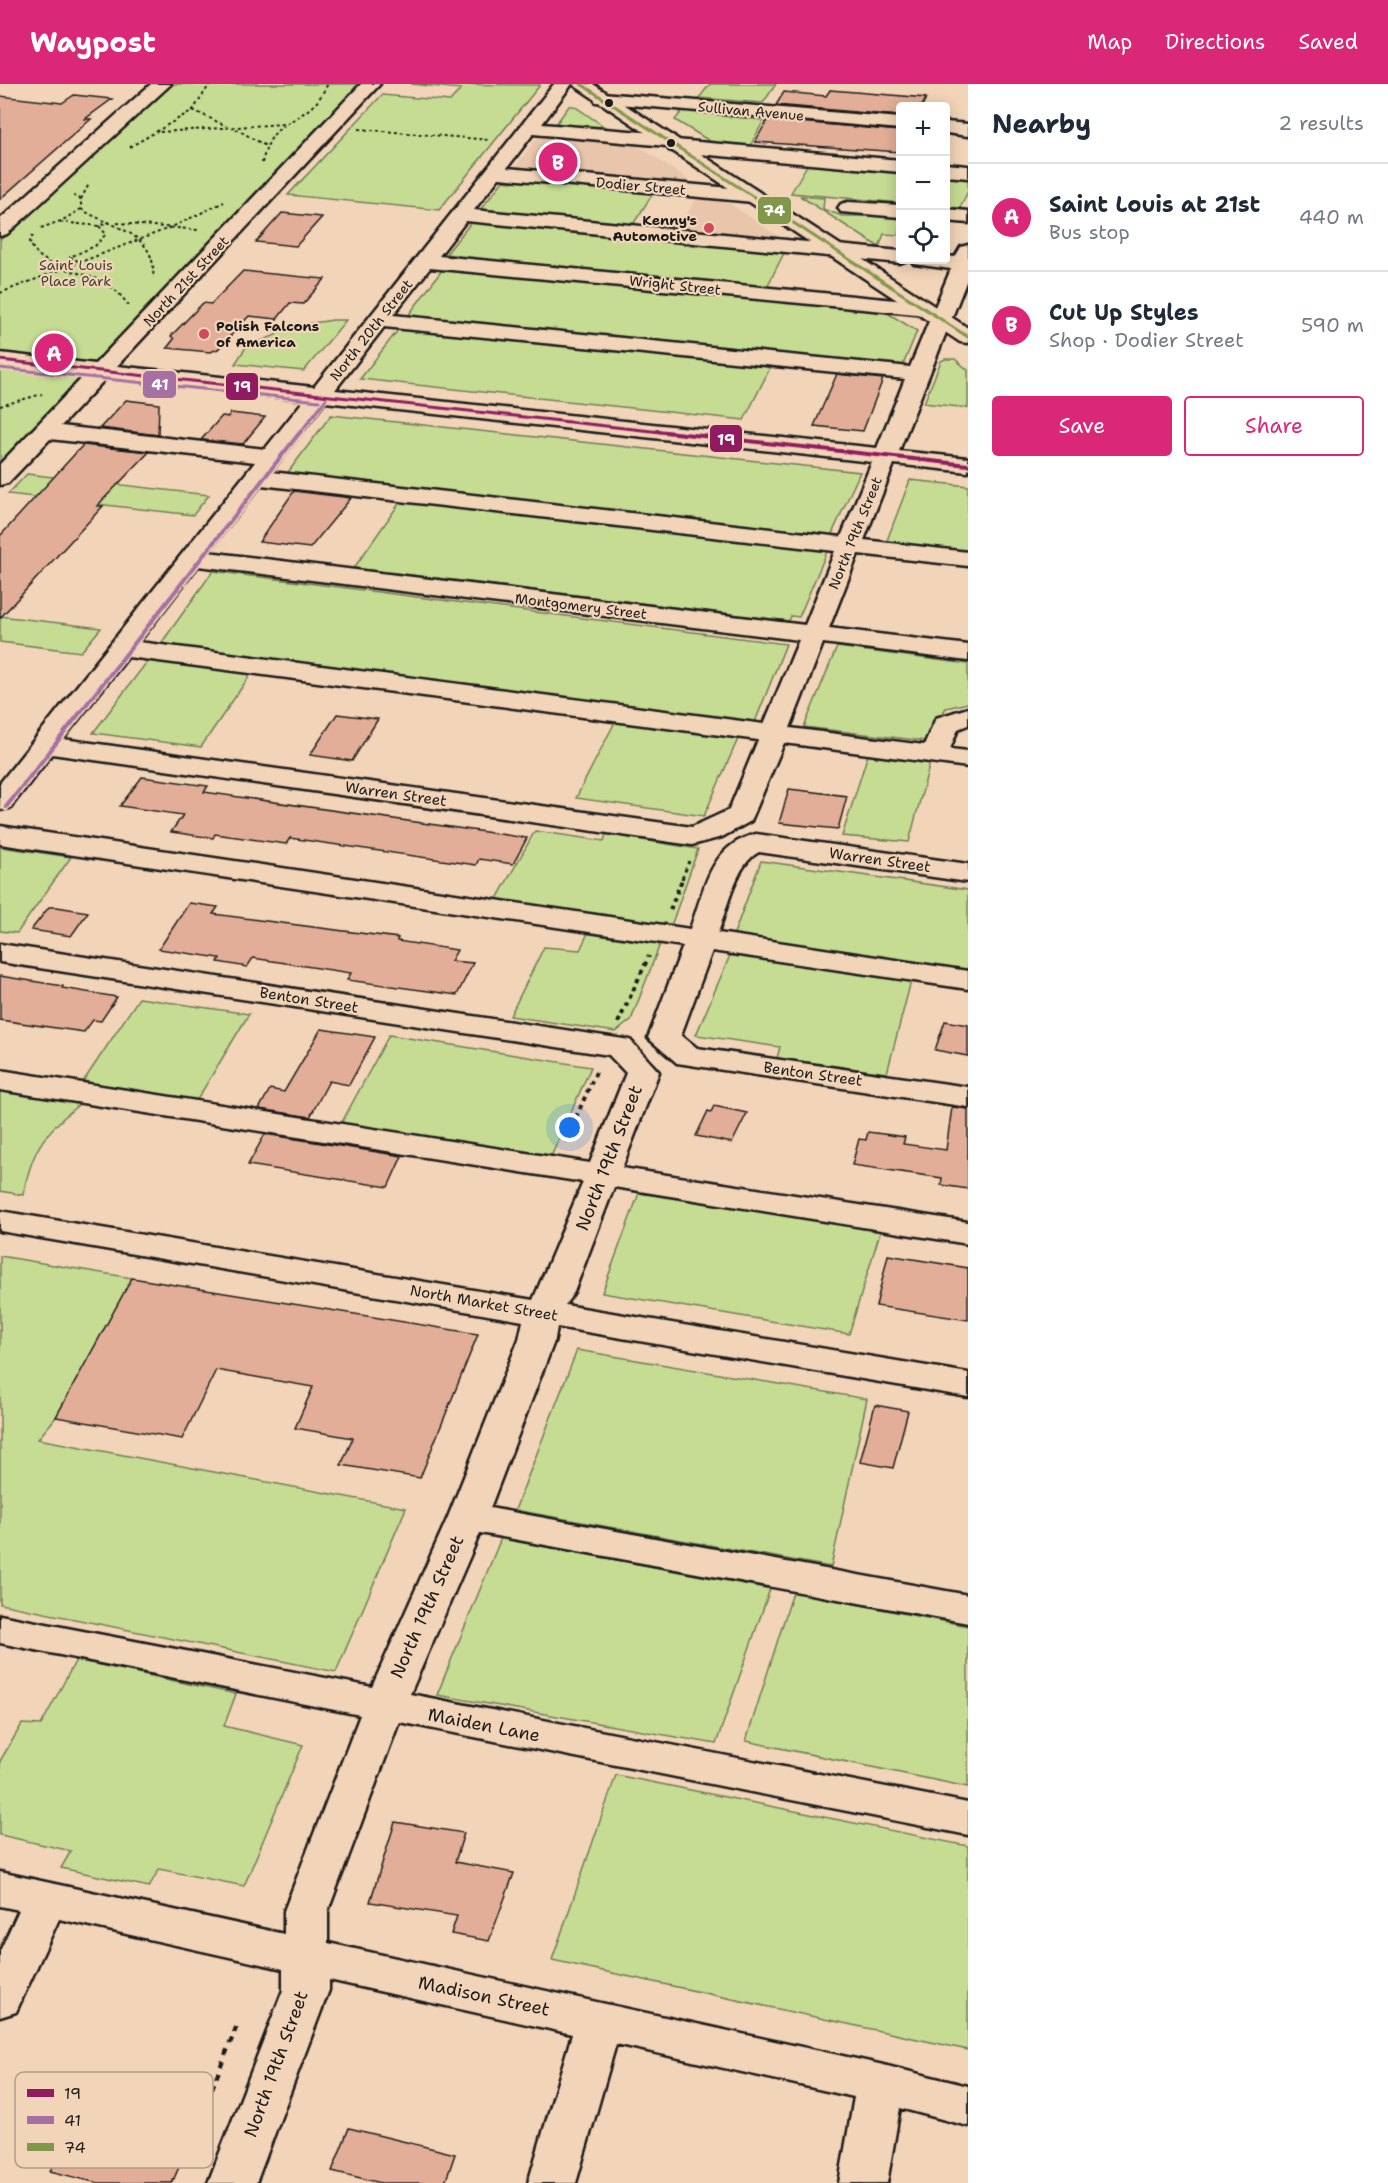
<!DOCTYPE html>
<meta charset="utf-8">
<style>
:root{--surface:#fff;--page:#f6f6f7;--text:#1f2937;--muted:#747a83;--line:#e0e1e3;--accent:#db2777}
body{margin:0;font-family:"Shantell Sans",sans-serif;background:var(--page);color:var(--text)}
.controls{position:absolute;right:18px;top:18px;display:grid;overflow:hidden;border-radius:6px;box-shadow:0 3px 15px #0003}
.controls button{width:54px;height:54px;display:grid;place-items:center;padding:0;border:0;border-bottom:2px solid var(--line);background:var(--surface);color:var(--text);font:30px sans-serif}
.you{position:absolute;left:570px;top:1044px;width:21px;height:21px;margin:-15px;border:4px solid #fff;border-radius:50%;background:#1a73e8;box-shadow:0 0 0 9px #1a73e833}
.badge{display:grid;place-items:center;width:39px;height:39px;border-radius:50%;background:var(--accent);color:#fff;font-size:20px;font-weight:700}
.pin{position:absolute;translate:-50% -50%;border:3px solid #fff;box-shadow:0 2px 6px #0006}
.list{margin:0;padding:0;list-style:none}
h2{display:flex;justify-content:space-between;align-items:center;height:78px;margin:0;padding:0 24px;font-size:26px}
h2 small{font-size:20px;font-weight:400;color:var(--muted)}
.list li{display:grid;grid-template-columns:39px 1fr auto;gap:18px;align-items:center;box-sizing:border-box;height:108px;padding:0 24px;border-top:2px solid var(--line)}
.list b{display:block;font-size:22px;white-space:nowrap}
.list p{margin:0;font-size:20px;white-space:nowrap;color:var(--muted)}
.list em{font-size:20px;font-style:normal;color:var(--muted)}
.actions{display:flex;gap:12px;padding:18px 24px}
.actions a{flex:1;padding:14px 0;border:2px solid var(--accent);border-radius:6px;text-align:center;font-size:21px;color:var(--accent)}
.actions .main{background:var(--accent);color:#fff}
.icon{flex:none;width:33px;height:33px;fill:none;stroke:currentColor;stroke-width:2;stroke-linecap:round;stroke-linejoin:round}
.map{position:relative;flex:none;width:968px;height:2099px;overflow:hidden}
header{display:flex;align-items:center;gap:36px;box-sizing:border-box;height:84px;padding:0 30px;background:var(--accent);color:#fff}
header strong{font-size:28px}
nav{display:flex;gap:33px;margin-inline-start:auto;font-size:21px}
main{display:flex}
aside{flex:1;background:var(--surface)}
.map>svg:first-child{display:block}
.built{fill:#e9c6ab}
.green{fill:#c5dc92;stroke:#707c57;stroke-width:1.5}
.building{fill:#e2ae97;stroke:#1c1c1c;stroke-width:1.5}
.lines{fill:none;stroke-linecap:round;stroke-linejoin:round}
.minor-casing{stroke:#1c1c1c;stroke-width:5}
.major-casing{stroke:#1c1c1c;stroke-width:5}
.path-far3{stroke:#1c1c1c;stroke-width:2;stroke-dasharray:3 3;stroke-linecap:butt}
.path-far2{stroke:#1c1c1c;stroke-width:3;stroke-dasharray:4 4;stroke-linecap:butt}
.path-far1{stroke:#1c1c1c;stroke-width:4;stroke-dasharray:4.5 4.5;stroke-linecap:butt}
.path{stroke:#1c1c1c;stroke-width:4.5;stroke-dasharray:6 6;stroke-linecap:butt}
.minor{fill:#f2d4b8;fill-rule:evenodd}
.major{fill:#f2d4b8;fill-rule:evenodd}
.bus-1-far1-casing{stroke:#f2d4b8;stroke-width:6}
.bus-1-casing{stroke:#f2d4b8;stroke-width:8}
.bus-2-far1-casing{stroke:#f2d4b8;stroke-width:6}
.bus-2-casing{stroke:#f2d4b8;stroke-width:8}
.bus-3-casing{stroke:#f2d4b8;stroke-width:6}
.bus-1-far1{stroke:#901b61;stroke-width:3}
.bus-1{stroke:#901b61;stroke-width:4}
.bus-2-far1{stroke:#a670a3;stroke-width:3}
.bus-2{stroke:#a670a3;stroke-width:4}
.bus-3{stroke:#81984b;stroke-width:3}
.bus-dot{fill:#1c1c1c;stroke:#f2d4b8;stroke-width:2}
.poi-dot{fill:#d1495b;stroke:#f2d4b8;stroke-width:2}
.labels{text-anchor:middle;stroke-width:4.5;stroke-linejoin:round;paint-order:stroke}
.far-street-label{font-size:14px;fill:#1c1c1c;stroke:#f2d4b8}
.far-poi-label{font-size:14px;font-weight:bold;fill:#1c1c1c;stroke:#f2d4b8;text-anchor:end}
.far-park-label{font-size:14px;fill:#3e4234;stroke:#f2d4b8}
.street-label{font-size:15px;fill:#1c1c1c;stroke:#f2d4b8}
.near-street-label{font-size:18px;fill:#1c1c1c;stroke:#f2d4b8}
.key{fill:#f2d4b8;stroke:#b29d89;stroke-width:1.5}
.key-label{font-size:16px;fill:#1c1c1c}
.line-badge{stroke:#f2d4b8;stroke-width:2}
.badge-label{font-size:16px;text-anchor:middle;font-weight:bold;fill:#fff}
</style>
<header>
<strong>Waypost</strong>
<nav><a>Map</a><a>Directions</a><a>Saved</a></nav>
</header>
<main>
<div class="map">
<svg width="968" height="2099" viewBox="0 0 968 2099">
<rect width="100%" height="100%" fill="#f2d4b8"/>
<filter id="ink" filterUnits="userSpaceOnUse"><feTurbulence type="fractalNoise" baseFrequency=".0167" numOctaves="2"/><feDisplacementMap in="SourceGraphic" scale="12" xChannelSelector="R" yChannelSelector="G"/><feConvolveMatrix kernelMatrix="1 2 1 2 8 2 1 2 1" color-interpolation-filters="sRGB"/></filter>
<g filter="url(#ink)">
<g class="built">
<polygon points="543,50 634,59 693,99 689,101 514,85 539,51"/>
<polygon points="698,112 726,117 791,161 675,149"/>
</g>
<g class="green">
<polygon points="172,0 361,0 0,380 0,156"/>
<polygon points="411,0 540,1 439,126 288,111 382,11 450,17 461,5"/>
<polygon points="710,0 776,0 763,19 699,14"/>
<polygon points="569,22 574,22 608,45 556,40"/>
<polygon points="682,27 724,29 723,32 764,36 748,66 721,64 675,36"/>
<polygon points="810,76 900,84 900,119 791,109"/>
<polygon points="946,89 968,91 968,107 960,124 946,123"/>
<polygon points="514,95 654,108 630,145 477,130 503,97 512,98"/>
<polygon points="800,112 824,114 823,125 842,132 864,132 866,128 900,131 900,151 884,150 879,163"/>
<polygon points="474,135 786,165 766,205 453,174 455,171 446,170"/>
<polygon points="442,186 557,197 558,195 878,226 889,230 917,247 901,286 405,236"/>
<polygon points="333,236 346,236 304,287 235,280 246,263 276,251 279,244"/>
<polygon points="401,242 772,280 744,336 360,295"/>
<polygon points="945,275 955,275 968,286 968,324 924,319 941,277"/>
<polygon points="331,331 860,388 831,452 286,391"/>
<polygon points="27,390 209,411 193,431 8,410"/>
<polygon points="910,396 968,402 968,469 886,459"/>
<polygon points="403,414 829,463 799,533 791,532 789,537 354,484"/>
<polygon points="213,487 786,560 755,638 160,561"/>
<polygon points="0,532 101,544 81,568 0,558"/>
<polygon points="837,563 968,580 968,619 946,624 925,657 804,643"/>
<polygon points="149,575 253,587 201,663 93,649"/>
<polygon points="618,632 741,648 704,732 576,714"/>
<polygon points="869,667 931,675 909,758 842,752"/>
<polygon points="535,747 604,757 606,750 698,765 670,845 494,820"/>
<polygon points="0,763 71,773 17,849 0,847"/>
<polygon points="761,777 968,806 968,887 732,855"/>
<polygon points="588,849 660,860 631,936 616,948 510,932 544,863 580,866"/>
<polygon points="731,869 911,897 887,989 777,974 780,963 696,951"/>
<polygon points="139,914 249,930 197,1016 83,998"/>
<polygon points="389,951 591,983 550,1075 341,1040"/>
<path d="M0 1004 84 1016C45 1049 33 1061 23 1111L0 1107Z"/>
<polygon points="639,1109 881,1145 849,1250 602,1209"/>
<polygon points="0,1172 132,1194 56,1333 38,1355 406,1424 336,1588 0,1520"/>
<polygon points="577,1266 867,1315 831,1483 515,1426"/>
<polygon points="501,1454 770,1505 716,1660 437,1611"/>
<polygon points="793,1508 968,1542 968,1703 746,1657"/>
<polygon points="76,1576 236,1610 224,1642 303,1661 244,1802 159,1785 149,1803 61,1784 71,1767 0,1751 0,1677 22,1640 41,1641"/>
<polygon points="616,1691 968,1762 968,1966 552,1876"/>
</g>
<g class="building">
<polygon points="830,6 855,8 926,14 922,22 900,22 900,32 776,21 784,8 826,12"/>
<polygon points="74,11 112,15 85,35 91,35 0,115 0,12 62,19"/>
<polygon points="768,35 900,47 900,68 755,58"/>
<polygon points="282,129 322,133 296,162 256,158"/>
<polygon points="243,187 325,195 303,220 290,219 277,235 249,232 218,265 210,268 167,264 174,255 171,252 203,219 211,220"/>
<polygon points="837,290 883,295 863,347 814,342"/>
<polygon points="126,316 159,320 158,351 100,344"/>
<polygon points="231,329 265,333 243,360 201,356 222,332 228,333"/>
<polygon points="83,361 149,368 97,422 103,422 0,534 0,452"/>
<polygon points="294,407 351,414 310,464 259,458"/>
<polygon points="337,630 378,635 352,677 310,671"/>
<polygon points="142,693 208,702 204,708 527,754 513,780 479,775 476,781 290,754 286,760 215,750 213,754 171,748 183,731 120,722"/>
<polygon points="789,705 847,712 838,745 779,739"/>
<polygon points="189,819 218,823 213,830 398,854 397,857 457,866 451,877 473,879 457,911 347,896 351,889 253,874 247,883 218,878 220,874 159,865"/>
<polygon points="49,823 57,823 88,828 71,852 31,846"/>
<polygon points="0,892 63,902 62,904 117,913 101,937 93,936 84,948 0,936"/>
<polygon points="945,937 968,941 968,972 935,966"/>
<polygon points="321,945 375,953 349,1001 329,997 310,1033 259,1025 270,1005 284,1008"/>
<polygon points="714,1022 747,1029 732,1059 696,1052 708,1027 711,1028"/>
<polygon points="952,1023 968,1025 968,1105 941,1101 942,1094 852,1081 859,1055 866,1056 868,1048 905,1053 903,1060 946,1066"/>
<polygon points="265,1050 402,1072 388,1103 248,1081"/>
<polygon points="888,1171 968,1184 968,1236 876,1222"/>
<polygon points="132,1194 478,1250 420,1394 341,1381 353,1354 295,1344 313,1303 216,1286 182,1355 56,1333"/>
<polygon points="875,1321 908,1327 893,1384 860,1378"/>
<polygon points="395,1738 464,1749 455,1778 514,1789 489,1857 451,1850 457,1832 370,1818"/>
<polygon points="77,2030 190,2058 172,2099 98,2099 50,2087"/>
<polygon points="349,2044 455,2070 445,2099 381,2099 332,2087"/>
</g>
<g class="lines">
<g class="minor-casing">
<g id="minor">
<polygon points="151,0 171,0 7,150 0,152 0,135"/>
<path d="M361 0H380L117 282 314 303 554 0H572L542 40 667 50 674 52 676 56 900 76V88L676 68 669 66 667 62 533 50 507 84 753 106 763 112 753 118 499 94 474 126 900 167V176H908L900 179 466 137 439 172 926 219 935 223 951 185 914 180 911 176H946V172L955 173 961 163 968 161V193L899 367 968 374V388L894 380 864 456 968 468V482L858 470 829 544 968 561V577L823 559 790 644 924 661 936 634 968 624V641L958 645 950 665 968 667V683L784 659 751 737 722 753 692 761 52 670 10 724 0 726V699L255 378 50 355 8 399 0 401V380L84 292 0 283V269L95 280ZM430 184 926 231 932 230 910 283 393 231ZM384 243 905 295 877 364 335 306ZM106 294 304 316 265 365 61 342ZM325 318 872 378 841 453 271 388ZM261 401 835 467 805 541 208 468ZM198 482 799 556 764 640 139 558ZM128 573 758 656 729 726 692 743 63 655Z"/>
<polygon points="602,9 900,34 900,45 596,18 593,14 596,10"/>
<polygon points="946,38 968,40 968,52 946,49"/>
<polygon points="946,80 968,82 968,94 946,92"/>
<polygon points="848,118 900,121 900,133 841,128 838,124 841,120"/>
<polygon points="946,125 968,127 968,139 946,137"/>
<path d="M0 742 690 845C705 805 709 762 756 750L968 780V798L759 768C736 779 727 825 718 849L968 887V905L712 867 681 951 697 964 968 1003V1023L677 979 648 954 683 862 0 760Z"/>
<polygon points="0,860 630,956 659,988 622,1084 968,1138 968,1160 614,1103 574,1208 565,1221 968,1289 968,1313 557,1243 555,1255 490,1424 968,1511 968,1539 480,1449 410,1610 968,1719 968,1751 399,1638 328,1827 328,1859 879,1980 968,2002 968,2042 900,2024 887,2099 839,2099 854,2013 616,1960 576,2099 528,2099 572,1950 329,1896 329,1906 256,2099 208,2099 283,1906 283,1885 59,1835 16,1928 0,1933 0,1867 19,1826 0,1822 0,1788 284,1850 284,1827 360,1631 0,1559 0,1531 372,1603 448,1433 519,1255 523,1237 0,1147 0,1127 533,1216 583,1098 0,1006 0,986 590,1079 626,989 609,971 0,878"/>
</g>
</g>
<g class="major-casing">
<polygon id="major" points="572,0 593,0 968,244 968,259 960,258"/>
</g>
<g class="path-far3">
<polyline points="193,26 226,42"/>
<polyline points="236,45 266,62"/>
<polyline points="359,45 489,56"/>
<polyline points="160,48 283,40"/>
<polyline points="130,63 193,26 210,0"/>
<path d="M262 79C272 36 289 44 315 20 320 15 324 6 328 0"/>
<polyline points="81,115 89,100"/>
<path d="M81 125C109 143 158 148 153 194"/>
<polyline points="60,138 99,142"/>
<polyline points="117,139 199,146"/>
<polyline points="41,144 63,136 81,125 81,115 72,111"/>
<path d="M33 151 30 158C40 186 82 186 105 199 116 205 122 213 129 222"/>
<polyline points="78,177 70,173 95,162 106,150 99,142 110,138"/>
<polyline points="0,209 172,143 224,118"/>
<polyline points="0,322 42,310"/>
</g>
<polyline class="path-far2" points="682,795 689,777"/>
<g class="path-far1">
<polyline points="670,826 683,793"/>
<polyline points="618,939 649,872"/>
<polyline points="565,1058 597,986"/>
</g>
<polyline class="path" points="194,2049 238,1939"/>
<use href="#minor" class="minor"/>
<use href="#major" class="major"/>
<g class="bus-1-far1-casing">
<polyline id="bus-1-far1" points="0,276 670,349"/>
</g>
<g class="bus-1-casing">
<polyline id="bus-1" points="657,347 968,381"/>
</g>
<g class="bus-2-far1-casing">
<g id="bus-2-far1">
<polyline points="0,284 319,317"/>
<polyline points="300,349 326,315"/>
</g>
</g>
<g class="bus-2-casing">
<polyline id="bus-2" points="6,723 301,347"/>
</g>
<g class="bus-3-casing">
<polyline id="bus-3" points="581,0 968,253"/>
</g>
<use href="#bus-1-far1" class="bus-1-far1"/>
<use href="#bus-1" class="bus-1"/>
<use href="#bus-2-far1" class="bus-2-far1"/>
<use href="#bus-2" class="bus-2"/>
<use href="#bus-3" class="bus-3"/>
</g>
</g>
<g class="bus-dot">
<circle cx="609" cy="19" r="5"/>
<circle cx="671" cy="59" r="5"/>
</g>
<g class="poi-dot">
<circle cx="709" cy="144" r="6"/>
<circle cx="204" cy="250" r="6"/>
</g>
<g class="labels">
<g class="far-street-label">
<text transform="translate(751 27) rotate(5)" y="5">Sullivan Avenue</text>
<text transform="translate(641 102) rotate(5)" y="5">Dodier Street</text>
<text transform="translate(186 197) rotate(-47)" y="5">North 21st Street</text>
<text transform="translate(675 201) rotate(6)" y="5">Wright Street</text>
<text transform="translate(371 246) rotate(-52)" y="5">North 20th Street</text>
<text transform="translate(855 449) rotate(-68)" y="5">North 19th Street</text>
<text transform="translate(581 522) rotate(7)" y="5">Montgomery Street</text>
</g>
<g class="far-poi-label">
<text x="697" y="141">Kenny's<tspan x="697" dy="16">Automotive</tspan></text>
<text x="216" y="247" text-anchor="start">Polish Falcons<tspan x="216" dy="16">of America</tspan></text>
</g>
<g class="far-park-label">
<text x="76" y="186">Saint Louis<tspan x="76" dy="16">Place Park</tspan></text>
</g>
<g class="street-label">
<text transform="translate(396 710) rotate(8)" y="5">Warren Street</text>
<text transform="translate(880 776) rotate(8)" y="5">Warren Street</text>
<text transform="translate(309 916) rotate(9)" y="5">Benton Street</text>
<text transform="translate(813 990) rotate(8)" y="5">Benton Street</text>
<text transform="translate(484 1219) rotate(10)" y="5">North Market Street</text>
</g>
<g class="near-street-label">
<text transform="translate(609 1074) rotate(-69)" y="6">North 19th Street</text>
<text transform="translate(427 1523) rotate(-66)" y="6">North 19th Street</text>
<text transform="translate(484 1641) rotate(11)" y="6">Maiden Lane</text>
<text transform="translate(484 1912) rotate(12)" y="6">Madison Street</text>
<text transform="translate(276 1980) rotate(-70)" y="6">North 19th Street</text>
</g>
</g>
<rect x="15" y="1988" width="198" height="96" rx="9" class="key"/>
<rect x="27" y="2005" width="27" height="8" fill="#901b61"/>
<rect x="27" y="2032" width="27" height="8" fill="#a670a3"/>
<rect x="27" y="2059" width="27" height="8" fill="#81984b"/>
<g class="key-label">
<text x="64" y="2015">19</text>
<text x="64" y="2042">41</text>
<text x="64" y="2069">74</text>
</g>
<g class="line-badge">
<rect x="757" y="112" width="35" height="29" rx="6" fill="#81984b"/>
<rect x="142" y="286" width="35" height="29" rx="6" fill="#a670a3"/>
<rect x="225" y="288" width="34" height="29" rx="6" fill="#901b61"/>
<rect x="709" y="340" width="34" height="29" rx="6" fill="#901b61"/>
</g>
<g class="badge-label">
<text x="774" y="132">74</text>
<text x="160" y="306">41</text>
<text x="242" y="308">19</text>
<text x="726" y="361">19</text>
</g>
</svg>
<div class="controls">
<button>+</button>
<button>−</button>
<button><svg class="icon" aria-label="locate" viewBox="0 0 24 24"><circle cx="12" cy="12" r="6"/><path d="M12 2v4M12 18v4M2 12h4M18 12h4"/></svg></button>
</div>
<div class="you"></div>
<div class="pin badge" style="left:54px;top:269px">A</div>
<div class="pin badge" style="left:558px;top:78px">B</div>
</div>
<aside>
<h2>Nearby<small>2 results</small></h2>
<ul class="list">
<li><span class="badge">A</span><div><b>Saint Louis at 21st</b><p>Bus stop</p></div><em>440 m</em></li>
<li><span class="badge">B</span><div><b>Cut Up Styles</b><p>Shop · Dodier Street</p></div><em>590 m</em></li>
</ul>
<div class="actions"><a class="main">Save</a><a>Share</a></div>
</aside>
</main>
